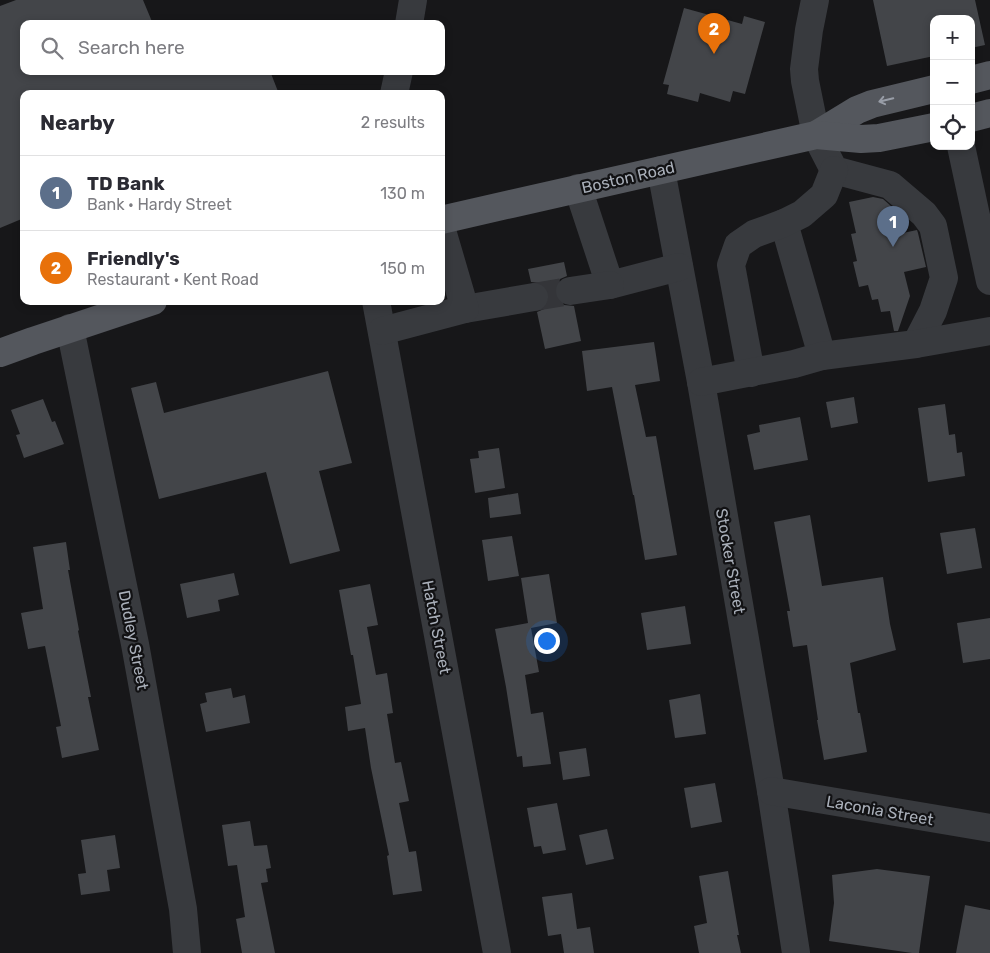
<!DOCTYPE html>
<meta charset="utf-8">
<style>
:root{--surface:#fff;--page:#f7f7f7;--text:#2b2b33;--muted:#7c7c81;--line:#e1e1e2;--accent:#0b8043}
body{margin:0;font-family:Rubik,sans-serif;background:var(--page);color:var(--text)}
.controls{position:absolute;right:15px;top:15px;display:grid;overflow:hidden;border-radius:10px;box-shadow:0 2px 8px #0003}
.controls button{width:45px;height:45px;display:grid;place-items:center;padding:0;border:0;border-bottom:1px solid var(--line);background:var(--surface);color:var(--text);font:25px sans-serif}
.you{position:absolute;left:546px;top:640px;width:18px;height:18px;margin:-12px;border:4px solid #fff;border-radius:50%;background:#1a73e8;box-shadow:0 0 0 8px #1a73e833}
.badge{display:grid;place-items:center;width:32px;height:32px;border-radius:50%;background:var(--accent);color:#fff;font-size:16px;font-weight:700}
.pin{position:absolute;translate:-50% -41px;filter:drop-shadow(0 1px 2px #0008)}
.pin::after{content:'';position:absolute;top:26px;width:18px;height:15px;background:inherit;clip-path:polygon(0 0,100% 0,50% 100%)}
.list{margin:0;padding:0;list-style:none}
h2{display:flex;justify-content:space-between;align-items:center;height:65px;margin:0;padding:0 20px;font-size:21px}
h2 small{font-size:16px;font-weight:400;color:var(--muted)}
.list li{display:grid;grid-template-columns:32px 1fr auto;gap:15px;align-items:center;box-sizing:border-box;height:75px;padding:0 20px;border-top:1px solid var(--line)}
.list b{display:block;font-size:19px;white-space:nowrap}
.list p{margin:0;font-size:16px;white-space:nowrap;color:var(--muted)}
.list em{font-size:16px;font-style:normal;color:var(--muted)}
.icon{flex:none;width:28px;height:28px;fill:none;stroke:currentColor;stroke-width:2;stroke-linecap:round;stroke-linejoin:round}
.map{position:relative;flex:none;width:990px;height:953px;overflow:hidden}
.search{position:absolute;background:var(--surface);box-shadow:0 2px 8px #0003;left:20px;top:20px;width:425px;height:55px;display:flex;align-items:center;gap:12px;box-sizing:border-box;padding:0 18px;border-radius:10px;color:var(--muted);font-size:19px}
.panel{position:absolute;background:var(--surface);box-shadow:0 2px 8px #0003;left:20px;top:90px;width:425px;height:215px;border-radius:10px}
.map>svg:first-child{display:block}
.building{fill:#434549}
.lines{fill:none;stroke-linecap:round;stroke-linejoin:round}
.minor-tunnel{stroke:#343539;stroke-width:28;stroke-dasharray:28 14;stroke-linecap:butt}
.minor{stroke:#383a3e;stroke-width:28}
.major{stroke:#54575d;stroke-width:28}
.oneway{stroke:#989da7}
.labels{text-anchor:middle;stroke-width:4.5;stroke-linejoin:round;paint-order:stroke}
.street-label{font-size:16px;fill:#a9afb9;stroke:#121214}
</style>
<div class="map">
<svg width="990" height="953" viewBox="0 0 990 953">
<rect width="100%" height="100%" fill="#171719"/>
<g class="building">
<polygon points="16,0 143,0 153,24 24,24 24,71 270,71 279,94 24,94 24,218 0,228 0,6"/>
<polygon points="873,0 975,0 985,45 971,48 971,19 934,19 934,56 887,66"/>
<polygon points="684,8 742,24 744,16 765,22 745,94 733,91 730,102 700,93 698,102 667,94 669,85 663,84"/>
<polygon points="873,197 883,199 892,207 898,234 917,230 918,233 926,267 904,272 910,296 898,331 894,331 890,311 881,312 878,299 872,300 868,285 859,287 853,262 857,261 851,234 856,233 849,202"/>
<polygon points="564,262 567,276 560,279 556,285 555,294 558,301 564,305 574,306 581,341 545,349 537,312 544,309 548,303 549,294 546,287 540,283 531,282 528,269"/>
<polygon points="654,342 660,381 635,385 646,437 656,436 677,555 645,560 634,495 633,495 612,387 587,391 582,351"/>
<polygon points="328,371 352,463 319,471 340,551 290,564 266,472 159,499 131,388 156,382 164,413"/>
<polygon points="854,397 858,423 831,428 826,402"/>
<polygon points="43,399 52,422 55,421 64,444 24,458 16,435 20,434 11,410"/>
<polygon points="945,404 949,435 955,434 957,453 962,452 965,476 928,482 918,408"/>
<polygon points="800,417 808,460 754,470 747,435 760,432 759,425"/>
<polygon points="499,448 505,488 475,493 470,459 479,458 478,451"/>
<polygon points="518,493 521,514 490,518 488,498"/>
<polygon points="810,515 822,586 883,577 890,624 896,650 850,663 858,713 860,713 867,752 824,760 817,720 818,720 807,645 793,647 787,611 790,611 774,522"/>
<polygon points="975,528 982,568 947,574 940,533"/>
<polygon points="512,536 519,576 488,581 482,540"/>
<polygon points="66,542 70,570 68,570 79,630 78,631 91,697 88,697 99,750 62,758 56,727 61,726 45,646 28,649 21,613 43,609 33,547"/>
<polygon points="234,573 239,595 218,600 220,611 187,618 180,584"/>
<polygon points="549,574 557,623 531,628 539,672 525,675 531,714 543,712 551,764 523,767 522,756 517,757 506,687 495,629 528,623 521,578"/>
<polygon points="370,584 378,625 367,627 376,675 387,673 393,713 387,714 395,763 401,762 409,801 399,803 409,852 416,851 422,891 393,895 387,856 389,855 371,768 365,728 348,731 345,707 361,704 353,655 351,655 339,590"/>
<polygon points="685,606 691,644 647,650 641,613"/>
<polygon points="990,618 990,659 963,663 957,623"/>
<polygon points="231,688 233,698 245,695 250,723 206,732 200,704 207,702 205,693"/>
<polygon points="700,694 706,734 675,738 669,700"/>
<polygon points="586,748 590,776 563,780 559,752"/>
<polygon points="715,783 722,822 691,828 684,788"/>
<polygon points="557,803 566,850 543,854 541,846 534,847 527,808"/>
<polygon points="250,821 254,846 267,845 271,868 266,869 268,882 261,883 275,953 242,953 236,919 245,917 237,865 228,866 222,825"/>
<polygon points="607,829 614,859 586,865 579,835"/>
<polygon points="115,835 120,868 107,870 110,891 81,895 78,874 86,873 81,840"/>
<polygon points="877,869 930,876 919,953 912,953 829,941 834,903 832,875"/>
<polygon points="728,871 739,935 737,935 741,953 699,953 694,926 707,923 699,876"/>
<polygon points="572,893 577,929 590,927 594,953 564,953 561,934 548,936 542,897"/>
<polygon points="965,905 990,910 990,953 956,953"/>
</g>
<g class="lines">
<polyline class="minor-tunnel" points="534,297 570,291"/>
<g class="minor">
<polyline points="815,0 809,30 804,69 805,81 816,135 834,170 890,185 924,214 933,226 944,278 933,311 916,344"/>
<polyline points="409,24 413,0"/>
<polyline points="394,94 399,71"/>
<polyline points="961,146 990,281"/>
<polyline points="661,170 701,382 771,791 796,953"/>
<polyline points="578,188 610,285 679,267"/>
<polyline points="784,223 822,356"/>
<polyline points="570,291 610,285"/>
<polyline points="376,301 497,953"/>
<polyline points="465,309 534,297"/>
<polyline points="70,328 135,644 183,909 187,953"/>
<polyline points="382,331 465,309 441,227"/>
<polyline points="751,373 731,265 738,245 754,234 784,223 802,214 824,195 834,170"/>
<polyline points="701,382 794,364 822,356 916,344 990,331"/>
<polyline points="771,791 990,828"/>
</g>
<g class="major">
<polyline points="971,80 990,75"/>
<polyline points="971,118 990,113"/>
<polyline points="816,135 857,110 872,104 934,89"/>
<polyline points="441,220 511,204 816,135 861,139 879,138 934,127"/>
<polyline points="0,353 33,341 153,301"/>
</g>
</g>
<defs><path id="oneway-shaft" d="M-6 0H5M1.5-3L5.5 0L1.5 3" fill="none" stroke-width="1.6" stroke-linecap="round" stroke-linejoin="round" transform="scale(1.25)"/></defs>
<use class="oneway" href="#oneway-shaft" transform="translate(886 100) rotate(166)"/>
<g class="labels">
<g class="street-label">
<text transform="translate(628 177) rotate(-13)" y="6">Boston Road</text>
<text transform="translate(731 561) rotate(80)" y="6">Stocker Street</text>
<text transform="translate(437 627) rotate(79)" y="6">Hatch Street</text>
<text transform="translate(134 640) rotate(79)" y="6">Dudley Street</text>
<text transform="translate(880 810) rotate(10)" y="6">Laconia Street</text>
</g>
</g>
</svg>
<div class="controls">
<button>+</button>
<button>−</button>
<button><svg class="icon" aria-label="locate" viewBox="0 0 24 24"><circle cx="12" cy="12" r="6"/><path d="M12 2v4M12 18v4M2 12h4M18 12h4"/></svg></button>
</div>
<div class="you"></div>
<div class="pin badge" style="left:893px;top:247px;background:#5c6f8a">1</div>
<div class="pin badge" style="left:714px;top:54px;background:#e8710a">2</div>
<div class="search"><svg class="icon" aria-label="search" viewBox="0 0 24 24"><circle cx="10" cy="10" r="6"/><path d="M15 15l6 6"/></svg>Search here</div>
<section class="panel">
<h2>Nearby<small>2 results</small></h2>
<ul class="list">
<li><span class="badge" style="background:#5c6f8a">1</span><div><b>TD Bank</b><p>Bank · Hardy Street</p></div><em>130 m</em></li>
<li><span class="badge" style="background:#e8710a">2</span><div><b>Friendly's</b><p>Restaurant · Kent Road</p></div><em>150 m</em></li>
</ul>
</section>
</div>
